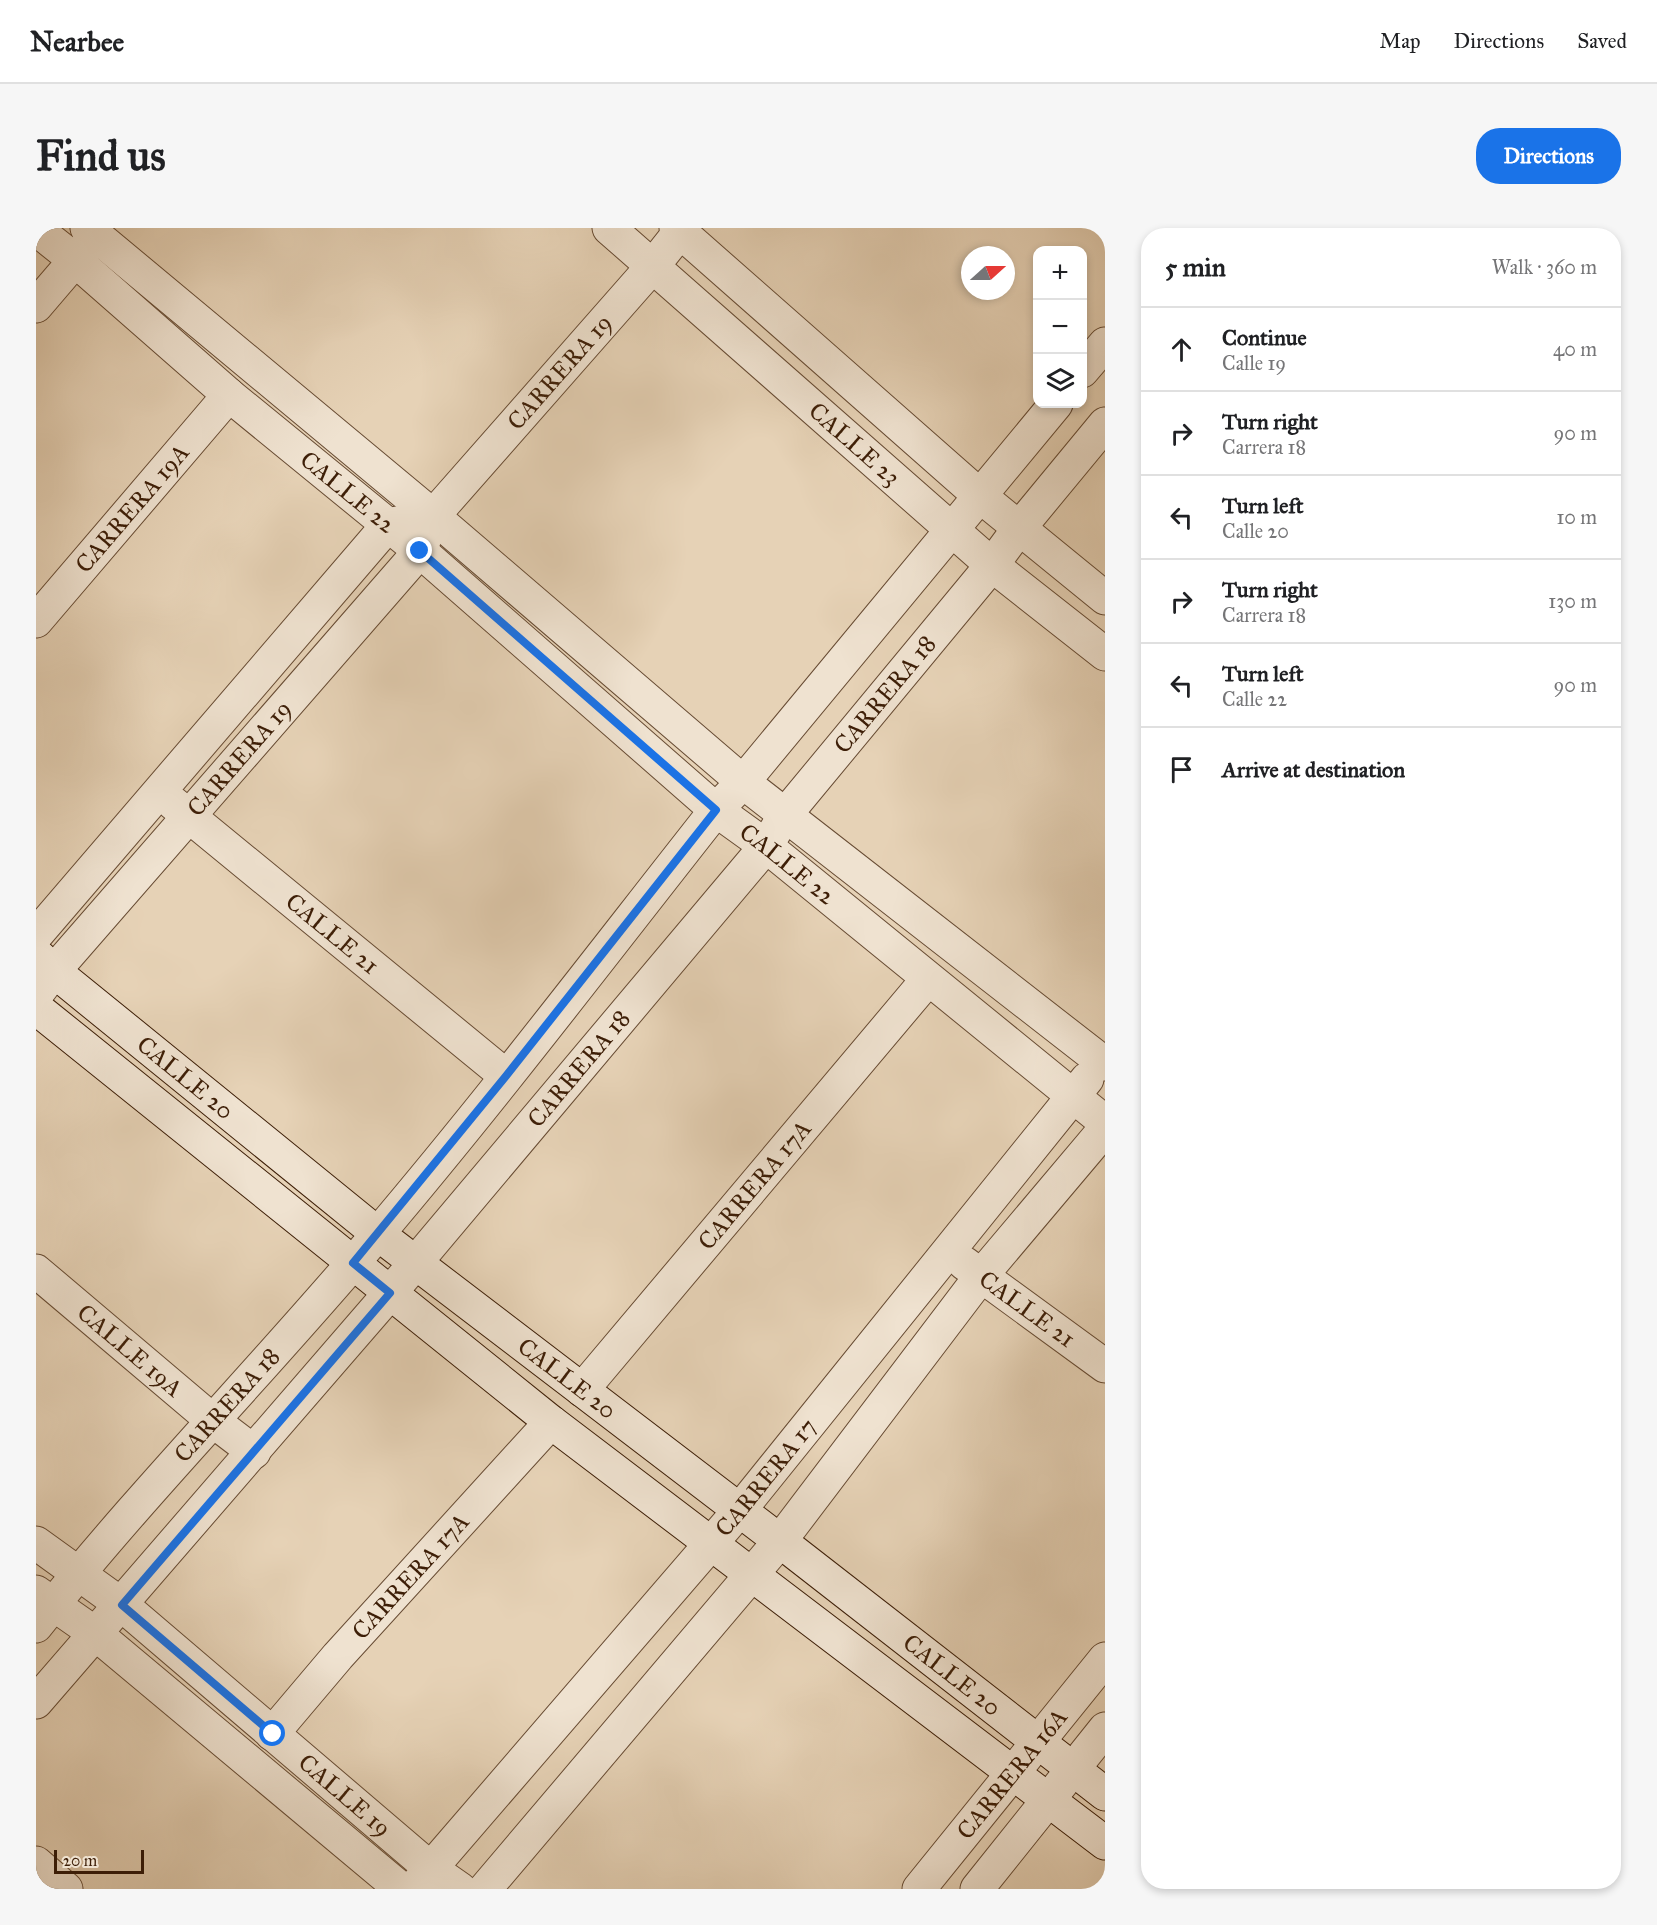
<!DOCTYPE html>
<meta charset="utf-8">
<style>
:root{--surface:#fff;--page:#f6f6f6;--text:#202124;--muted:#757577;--line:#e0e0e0;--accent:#1a73e8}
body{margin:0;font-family:"IM FELL Great Primer",serif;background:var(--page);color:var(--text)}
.controls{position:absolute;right:18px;top:18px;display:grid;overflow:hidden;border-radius:12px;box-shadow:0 3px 9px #0003}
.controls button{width:54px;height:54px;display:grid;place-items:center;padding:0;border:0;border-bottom:2px solid var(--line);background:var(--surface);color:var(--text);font:30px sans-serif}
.compass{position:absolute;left:925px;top:18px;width:54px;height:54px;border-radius:50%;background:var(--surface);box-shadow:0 3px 9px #0003;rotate:69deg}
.scale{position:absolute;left:18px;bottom:15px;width:90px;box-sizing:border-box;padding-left:6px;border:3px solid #3d1e07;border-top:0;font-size:16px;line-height:21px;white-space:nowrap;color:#3d1e07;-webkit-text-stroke:4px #efe2d0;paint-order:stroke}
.stop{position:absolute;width:18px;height:18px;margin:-14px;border:4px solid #1a73e8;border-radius:50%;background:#fff}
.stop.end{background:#1a73e8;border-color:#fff;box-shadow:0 2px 6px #0008}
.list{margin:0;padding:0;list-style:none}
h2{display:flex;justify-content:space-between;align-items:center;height:78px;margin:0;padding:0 24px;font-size:26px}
h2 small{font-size:20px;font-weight:400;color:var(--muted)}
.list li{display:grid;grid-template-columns:39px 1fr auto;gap:18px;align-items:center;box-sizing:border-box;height:84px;padding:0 24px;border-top:2px solid var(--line)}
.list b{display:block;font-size:22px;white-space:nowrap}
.list p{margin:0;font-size:20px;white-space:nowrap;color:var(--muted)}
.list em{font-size:20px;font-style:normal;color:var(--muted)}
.icon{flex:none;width:33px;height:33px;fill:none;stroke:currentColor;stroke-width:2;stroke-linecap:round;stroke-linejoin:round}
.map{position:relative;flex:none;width:1069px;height:1661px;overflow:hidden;border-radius:24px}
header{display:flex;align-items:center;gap:36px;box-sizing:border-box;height:84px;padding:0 30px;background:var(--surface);border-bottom:2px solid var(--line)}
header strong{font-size:28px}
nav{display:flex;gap:33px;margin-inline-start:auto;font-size:21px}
.intro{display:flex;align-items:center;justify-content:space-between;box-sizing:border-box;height:144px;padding:0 36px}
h1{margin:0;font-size:42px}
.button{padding:15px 27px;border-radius:24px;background:var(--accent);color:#fff;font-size:21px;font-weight:700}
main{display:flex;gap:36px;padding:0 36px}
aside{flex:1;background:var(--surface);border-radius:24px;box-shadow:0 3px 9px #0003}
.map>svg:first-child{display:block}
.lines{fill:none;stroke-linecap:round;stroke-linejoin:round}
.street-casing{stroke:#674b33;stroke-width:35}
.secondary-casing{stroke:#3d1e07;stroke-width:35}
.street{stroke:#efe2d0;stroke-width:33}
.secondary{stroke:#efe2d0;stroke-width:33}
.route{stroke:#1a73e8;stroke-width:8}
.labels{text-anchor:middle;stroke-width:5;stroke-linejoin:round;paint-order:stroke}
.street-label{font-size:24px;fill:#3d1e07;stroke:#efe2d0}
</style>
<header>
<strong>Nearbee</strong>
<nav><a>Map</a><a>Directions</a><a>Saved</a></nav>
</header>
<div class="intro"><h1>Find us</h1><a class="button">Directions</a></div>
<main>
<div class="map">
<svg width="1069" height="1661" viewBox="0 0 1069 1661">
<rect width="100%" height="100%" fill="#e6d2b6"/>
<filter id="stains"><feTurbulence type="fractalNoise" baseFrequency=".00333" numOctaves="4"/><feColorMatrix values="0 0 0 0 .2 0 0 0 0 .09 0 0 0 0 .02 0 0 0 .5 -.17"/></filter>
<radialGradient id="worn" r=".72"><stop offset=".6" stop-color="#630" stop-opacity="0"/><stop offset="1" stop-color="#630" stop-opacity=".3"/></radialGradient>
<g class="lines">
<g class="street-casing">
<g id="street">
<polyline points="51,0 397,288 707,554 1069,836"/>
<path id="s1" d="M573 0 956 337 1069 426"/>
<polyline points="640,0 944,268 1069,370"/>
<path id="s2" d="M0 1 39 32 193 167 384 323 680 582 730 618 1069 894"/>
<polyline points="0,78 53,16"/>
<polyline points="1046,143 1069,116"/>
<path id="s3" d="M0 393 193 167"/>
<path id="s4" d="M137 575 470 848"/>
<polyline points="0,707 352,297 372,293"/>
<path id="s5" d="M0 767 18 743 384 323 397 288 616 39 647 0"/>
<path id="s6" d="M928 1035 1069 1138"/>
<path id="s7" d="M0 1043 176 1192 218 1224"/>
<path id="s8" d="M546 1162 892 751"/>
<path id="s9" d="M0 1315 86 1377 394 1640 424 1661"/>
<polyline points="0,1364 60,1406 365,1661"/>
<path id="s10" d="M0 1398C107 1263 229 1140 340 1008 458 869 568 724 680 582L707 554 1020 176"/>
<path id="s11" d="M0 1474 354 1065 730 618 749 587 956 337 984 299 1069 196"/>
<path id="s12" d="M236 1506 302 1428 515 1194"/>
<polyline points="0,1635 30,1661"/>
<path id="s13" d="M377 1661 703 1283 1051 851"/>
<polyline points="449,1661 744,1313 945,1048 1069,901"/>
<path id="s14" d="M883 1661 1069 1431"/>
<polyline points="941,1661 1069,1501"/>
</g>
</g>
<g class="secondary-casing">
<g id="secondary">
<path id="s15" d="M0 726 18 743 342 1006 744 1313 1069 1566"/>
<polyline points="0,780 515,1194 1069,1615"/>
</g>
</g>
<use href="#street" class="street"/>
<use href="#secondary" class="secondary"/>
</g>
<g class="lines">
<polyline class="route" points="237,1506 86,1377 354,1065 317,1035 470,848 680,582 384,323"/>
</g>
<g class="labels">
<g class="street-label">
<text dy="8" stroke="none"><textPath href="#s5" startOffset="816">CARRERA 19</textPath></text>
<text dy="8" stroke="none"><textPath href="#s1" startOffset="327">CALLE 23</textPath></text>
<text dy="8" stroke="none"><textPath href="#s2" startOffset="408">CALLE 22</textPath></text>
<text dy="8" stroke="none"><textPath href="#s3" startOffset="148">CARRERA 19A</textPath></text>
<text dy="8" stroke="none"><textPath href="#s11" startOffset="1318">CARRERA 18</textPath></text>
<text dy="8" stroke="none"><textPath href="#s5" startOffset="312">CARRERA 19</textPath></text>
<text dy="8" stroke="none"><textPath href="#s2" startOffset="984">CALLE 22</textPath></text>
<text dy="8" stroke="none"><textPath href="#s4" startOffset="206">CALLE 21</textPath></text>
<text dy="8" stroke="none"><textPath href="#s11" startOffset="834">CARRERA 18</textPath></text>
<text dy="8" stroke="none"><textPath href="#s15" startOffset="194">CALLE 20</textPath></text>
<text dy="8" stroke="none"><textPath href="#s8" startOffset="268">CARRERA 17A</textPath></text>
<text dy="8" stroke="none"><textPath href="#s6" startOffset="78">CALLE 21</textPath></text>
<text dy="8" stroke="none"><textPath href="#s7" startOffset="123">CALLE 19A</textPath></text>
<text dy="8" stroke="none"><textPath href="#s15" startOffset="680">CALLE 20</textPath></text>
<text dy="8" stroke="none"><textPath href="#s10" startOffset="292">CARRERA 18</textPath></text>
<text dy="8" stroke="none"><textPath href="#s13" startOffset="542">CARRERA 17</textPath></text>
<text dy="8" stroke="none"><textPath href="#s12" startOffset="210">CARRERA 17A</textPath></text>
<text dy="8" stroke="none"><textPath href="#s15" startOffset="1166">CALLE 20</textPath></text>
<text dy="8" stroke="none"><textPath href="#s14" startOffset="148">CARRERA 16A</textPath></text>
<text dy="8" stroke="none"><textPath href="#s9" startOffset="399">CALLE 19</textPath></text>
</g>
</g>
<rect width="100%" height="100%" filter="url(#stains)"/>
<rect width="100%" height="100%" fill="url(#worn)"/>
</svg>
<div class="controls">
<button>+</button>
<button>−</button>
<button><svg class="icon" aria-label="layers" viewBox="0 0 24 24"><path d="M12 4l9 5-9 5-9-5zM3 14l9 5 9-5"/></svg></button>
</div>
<svg class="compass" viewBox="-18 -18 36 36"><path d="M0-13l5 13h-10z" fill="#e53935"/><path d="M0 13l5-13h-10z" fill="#757577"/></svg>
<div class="scale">20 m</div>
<div class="stop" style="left:237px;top:1506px"></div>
<div class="stop end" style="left:384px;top:323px"></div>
</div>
<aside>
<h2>5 min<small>Walk · 360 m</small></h2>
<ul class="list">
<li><svg class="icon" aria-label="ahead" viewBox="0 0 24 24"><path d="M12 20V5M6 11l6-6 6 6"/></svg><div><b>Continue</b><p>Calle 19</p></div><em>40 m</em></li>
<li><svg class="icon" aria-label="right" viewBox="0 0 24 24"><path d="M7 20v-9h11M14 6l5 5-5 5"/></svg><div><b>Turn right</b><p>Carrera 18</p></div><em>90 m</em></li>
<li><svg class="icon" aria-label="left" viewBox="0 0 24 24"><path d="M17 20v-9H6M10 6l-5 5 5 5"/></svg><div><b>Turn left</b><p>Calle 20</p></div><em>10 m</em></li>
<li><svg class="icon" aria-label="right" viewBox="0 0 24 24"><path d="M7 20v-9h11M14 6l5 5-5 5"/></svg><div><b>Turn right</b><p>Carrera 18</p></div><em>130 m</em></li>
<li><svg class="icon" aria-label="left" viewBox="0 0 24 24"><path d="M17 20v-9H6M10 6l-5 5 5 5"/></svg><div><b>Turn left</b><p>Calle 22</p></div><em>90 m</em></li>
<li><svg class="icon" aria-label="arrive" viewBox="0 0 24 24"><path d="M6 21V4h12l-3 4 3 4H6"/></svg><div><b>Arrive at destination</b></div></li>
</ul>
</aside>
</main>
